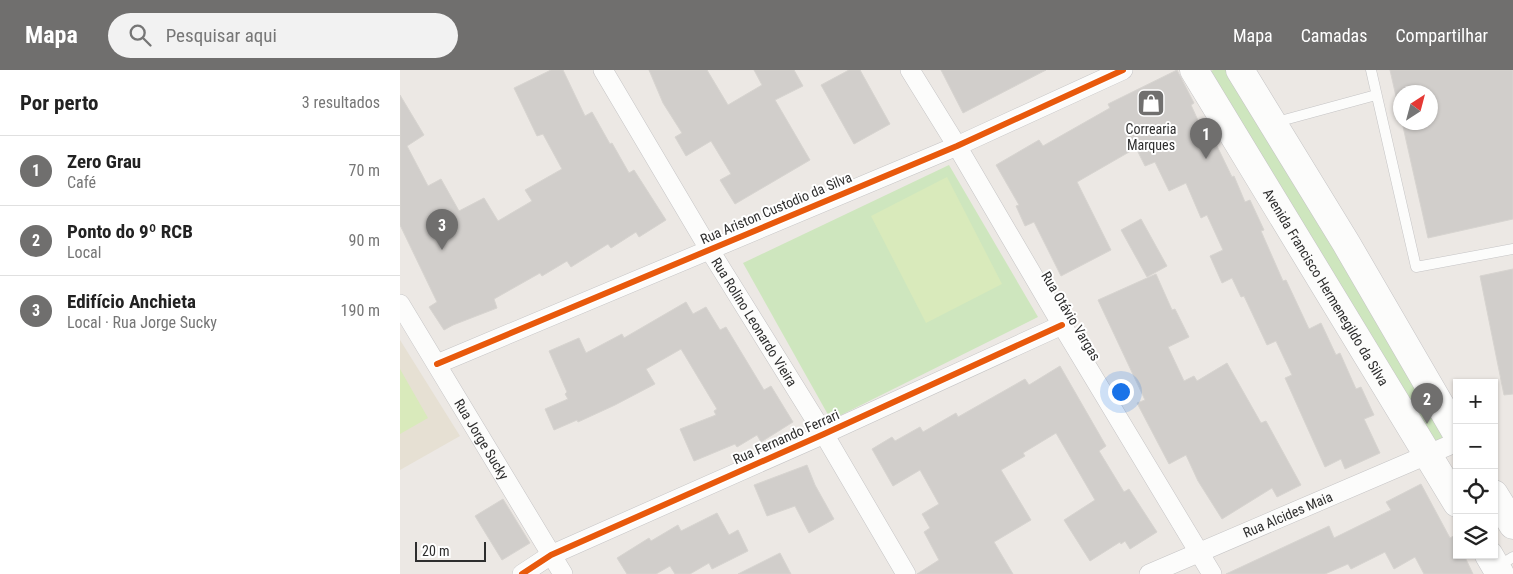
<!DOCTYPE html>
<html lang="pt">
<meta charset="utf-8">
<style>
:root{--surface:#fff;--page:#f2f2f2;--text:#222;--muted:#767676;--line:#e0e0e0;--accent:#706f6e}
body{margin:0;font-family:"Roboto Condensed",sans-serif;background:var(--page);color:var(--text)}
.controls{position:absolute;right:15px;bottom:15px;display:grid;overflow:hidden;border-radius:0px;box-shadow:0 1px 4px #0004}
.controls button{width:45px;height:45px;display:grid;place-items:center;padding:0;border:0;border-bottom:1px solid var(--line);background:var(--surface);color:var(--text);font:25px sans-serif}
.compass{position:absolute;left:993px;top:15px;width:45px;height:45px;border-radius:50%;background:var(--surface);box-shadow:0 1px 4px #0004;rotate:36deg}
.scale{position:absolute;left:15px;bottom:12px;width:71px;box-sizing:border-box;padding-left:5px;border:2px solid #2e2e2e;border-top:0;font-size:14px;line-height:18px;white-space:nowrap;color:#2e2e2e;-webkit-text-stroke:4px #fff;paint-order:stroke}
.you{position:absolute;left:720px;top:321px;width:18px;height:18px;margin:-12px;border:4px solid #fff;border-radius:50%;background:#1a73e8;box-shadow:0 0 0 8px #1a73e833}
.badge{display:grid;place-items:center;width:32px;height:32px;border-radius:50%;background:var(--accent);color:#fff;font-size:16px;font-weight:700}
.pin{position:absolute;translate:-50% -41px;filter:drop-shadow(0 1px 2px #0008)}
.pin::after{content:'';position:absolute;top:26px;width:18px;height:15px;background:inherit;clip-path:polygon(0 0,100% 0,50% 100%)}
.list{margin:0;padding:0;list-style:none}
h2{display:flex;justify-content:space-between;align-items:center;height:65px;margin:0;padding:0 20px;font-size:21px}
h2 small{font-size:16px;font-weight:400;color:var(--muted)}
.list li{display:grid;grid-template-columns:32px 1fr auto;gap:15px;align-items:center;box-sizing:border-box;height:70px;padding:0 20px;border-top:1px solid var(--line)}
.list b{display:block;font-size:19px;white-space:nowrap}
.list p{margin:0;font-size:16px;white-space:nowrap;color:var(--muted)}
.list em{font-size:16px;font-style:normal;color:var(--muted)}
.icon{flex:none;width:28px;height:28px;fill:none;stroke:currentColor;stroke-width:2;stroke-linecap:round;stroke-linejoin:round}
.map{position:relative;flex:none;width:1113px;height:504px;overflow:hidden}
header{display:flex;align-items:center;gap:30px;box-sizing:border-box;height:70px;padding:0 25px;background:var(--accent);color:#fff}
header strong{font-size:24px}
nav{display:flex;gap:28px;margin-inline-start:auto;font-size:18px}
.search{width:350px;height:45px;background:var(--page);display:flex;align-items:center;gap:12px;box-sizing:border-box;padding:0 18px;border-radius:28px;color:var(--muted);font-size:19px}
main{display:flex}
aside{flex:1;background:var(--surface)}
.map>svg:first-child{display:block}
.education{fill:#e6e0d3}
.green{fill:#cee6be}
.pitch{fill:#d9eabb}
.building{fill:#d1cecb;stroke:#d7d4d0}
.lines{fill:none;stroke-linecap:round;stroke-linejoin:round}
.lane-casing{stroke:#c5c4c5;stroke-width:11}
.street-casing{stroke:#c5c4c5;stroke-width:20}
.secondary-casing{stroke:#c5c4c5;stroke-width:29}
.lane{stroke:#fcfcfb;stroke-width:10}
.street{stroke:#fcfcfb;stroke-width:19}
.secondary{stroke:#fcfcfb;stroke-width:28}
.cycleway-casing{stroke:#fff;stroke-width:9}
.cycleway{stroke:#e8590c;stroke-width:6}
.labels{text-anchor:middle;stroke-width:4;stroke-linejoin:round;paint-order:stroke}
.poi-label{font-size:14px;fill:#2e2e2e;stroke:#fff}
.street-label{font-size:14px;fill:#2e2e2e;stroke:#fff}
</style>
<header>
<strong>Mapa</strong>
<div class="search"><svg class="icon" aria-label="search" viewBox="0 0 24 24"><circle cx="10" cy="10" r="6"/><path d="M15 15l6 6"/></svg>Pesquisar aqui</div>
<nav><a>Mapa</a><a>Camadas</a><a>Compartilhar</a></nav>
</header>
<main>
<aside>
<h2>Por perto<small>3 resultados</small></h2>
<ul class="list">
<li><span class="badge">1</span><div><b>Zero Grau</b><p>Café</p></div><em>70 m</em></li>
<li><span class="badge">2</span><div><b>Ponto do 9º RCB</b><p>Local</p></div><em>90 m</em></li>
<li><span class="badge">3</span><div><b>Edifício Anchieta</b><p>Local · Rua Jorge Sucky</p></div><em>190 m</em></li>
</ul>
</aside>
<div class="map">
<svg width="1113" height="504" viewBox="0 0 1113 504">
<rect width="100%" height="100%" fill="#ece8e4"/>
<polygon class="education" points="0,270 60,366 0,400"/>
<g class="green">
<polygon points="813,0 830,0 1047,366 1028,378 806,4"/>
<polygon points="549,95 638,247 431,350 343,193"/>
</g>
<g class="pitch">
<polygon points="547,107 602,214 526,253 471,146"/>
<polygon points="0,299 28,348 0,364"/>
</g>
<g class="building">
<polygon points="151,0 163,0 185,46 192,42 210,74 212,73 229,103 234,100 266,150 239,167 236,162 211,178 208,174 171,197 167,191 142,206 140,203 94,229 97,238 53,255 44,260 29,237 37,232 0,155 0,25 24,65 7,76 28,116 41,109 59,141 84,128 98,151 132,131 125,120 162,99 143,64 137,66 114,18"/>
<polygon points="249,0 307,0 328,35 362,15 354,0 394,0 403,16 375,30 410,90 335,134 320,110 331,104 311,71 286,86 275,67 282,63 263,33"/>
<polygon points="449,0 460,0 490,54 454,74 421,15"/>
<polygon points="541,0 646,0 563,43"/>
<polygon points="777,0 794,33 791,35 811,79 817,76 832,107 834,106 845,132 850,130 864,160 861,161 883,211 886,210 909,259 921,253 936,285 940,283 956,319 961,317 974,345 964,349 980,383 945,399 941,389 925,397 885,308 892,305 876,271 867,275 844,226 841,227 832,208 822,213 810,186 823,180 807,145 801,148 786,113 769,121 755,92 745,96 736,78 677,112 711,180 661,206 634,152 625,156 616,136 619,135 596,95 639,70 643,76 710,38 708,34"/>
<polygon points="990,0 1113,0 1113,149 1028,168 1002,52 1030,52 1030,22 1000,22 1000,44"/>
<polygon points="741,149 767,196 747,207 721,160"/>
<polygon points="1113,199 1113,324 1104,325 1080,206"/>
<polygon points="756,204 772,240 775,239 789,267 768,277 784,311 794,306 797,311 827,293 861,353 866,351 901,415 877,427 872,418 822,449 798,411 786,385 769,394 737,333 745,330 698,230"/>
<polygon points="286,232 293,244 306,237 320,260 326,257 364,320 371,316 393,352 361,372 357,365 337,377 335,374 294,391 280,359 316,345 314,341 317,339 281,279 246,299 255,314 215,335 178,352 177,350 154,360 145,339 168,329 165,324 167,322 149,281 179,268 186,283 222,264 224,268"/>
<polygon points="660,296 706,376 699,381 724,422 729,419 757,462 730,479 725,471 721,474 720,472 690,491 664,450 695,430 656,363 623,383 625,386 601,400 631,450 594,472 613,504 517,504 539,490 524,462 530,458 522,444 539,434 520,400 493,416 472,379 492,367 495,371 520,357 523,362 556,343 558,347 625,309 629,315"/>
<polygon points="407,395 415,415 434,449 409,463 395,436 367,446 354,415"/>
<polygon points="1021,414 1050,468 1057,464 1057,485 1064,485 1073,504 1024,504 1015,487 994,499 985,482 951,499 948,494 925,504 826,504 929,456 934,468 991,440 986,432"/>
<polygon points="103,429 130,473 102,490 75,446"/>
<polygon points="317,443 329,465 338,460 348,481 312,499 309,493 290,504 275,504 270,496 256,504 227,504 217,488 249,468 251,471 278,455 281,461"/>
<polygon points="380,483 391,504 338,504"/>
</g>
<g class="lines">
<g class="lane-casing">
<g id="lane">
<polyline points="971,0 1016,197 1113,179"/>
<polyline points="873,53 976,25"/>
<polyline points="1097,497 1113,487"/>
</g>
</g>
<g class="street-casing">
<g id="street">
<path id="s1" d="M203 0 309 179 424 364 506 504"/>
<polyline points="510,0 557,76 662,255 812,504"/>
<path id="s2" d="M0 234 163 504"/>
<polyline points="37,294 557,76 723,0"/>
<polyline points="122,504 151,485 424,364 662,255"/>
<path id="s3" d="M749 504 1057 372"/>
</g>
</g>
<g class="secondary-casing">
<g id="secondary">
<path id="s4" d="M794 0 1057 433"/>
<polyline points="840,0 946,173 1057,364"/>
<polyline points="1094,424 1113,455"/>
<polyline points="1089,485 1100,504"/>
</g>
</g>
<use href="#lane" class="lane"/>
<use href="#street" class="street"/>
<use href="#secondary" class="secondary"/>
<g class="cycleway-casing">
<g id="cycleway">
<polyline points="37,294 557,76 723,0"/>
<polyline points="122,504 151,485 424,364 662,255"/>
</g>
</g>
<use href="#cycleway" class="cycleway"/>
</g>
<defs>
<g id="shop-square" transform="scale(1.4375)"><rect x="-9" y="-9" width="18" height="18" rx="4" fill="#706f6e" stroke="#fff"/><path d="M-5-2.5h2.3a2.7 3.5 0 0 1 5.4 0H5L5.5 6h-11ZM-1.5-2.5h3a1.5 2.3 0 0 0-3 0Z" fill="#fff"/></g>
</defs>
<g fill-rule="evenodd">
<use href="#shop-square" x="751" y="33"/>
</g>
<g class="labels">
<g class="poi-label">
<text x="751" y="64">Correaria<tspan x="751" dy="16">Marques</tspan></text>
</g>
<g class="street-label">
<text transform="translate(376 138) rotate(-23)" y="5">Rua Ariston Custodio da Silva</text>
<text dy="5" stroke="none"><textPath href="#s4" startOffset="254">Avenida Francisco Hermenegildo da Silva</textPath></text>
<text transform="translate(671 246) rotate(59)" y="5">Rua Otávio Vargas</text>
<text dy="5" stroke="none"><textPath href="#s1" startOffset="294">Rua Rolino Leonardo Vieira</textPath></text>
<text transform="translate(386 367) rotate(-24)" y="5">Rua Fernando Ferrari</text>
<text dy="5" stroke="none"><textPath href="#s2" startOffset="158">Rua Jorge Sucky</textPath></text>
<text dy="5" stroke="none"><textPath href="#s3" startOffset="151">Rua Alcides Maia</textPath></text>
</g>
</g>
</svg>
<div class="controls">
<button>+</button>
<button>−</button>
<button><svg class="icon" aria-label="locate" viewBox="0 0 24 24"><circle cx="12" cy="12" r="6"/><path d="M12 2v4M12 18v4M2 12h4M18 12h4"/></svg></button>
<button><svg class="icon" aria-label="layers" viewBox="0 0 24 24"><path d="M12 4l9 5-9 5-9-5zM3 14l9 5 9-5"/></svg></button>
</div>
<svg class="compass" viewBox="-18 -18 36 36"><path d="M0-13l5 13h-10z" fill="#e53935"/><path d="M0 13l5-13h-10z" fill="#767676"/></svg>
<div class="scale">20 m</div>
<div class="you"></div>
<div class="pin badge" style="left:806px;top:89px">1</div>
<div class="pin badge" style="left:1027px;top:354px">2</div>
<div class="pin badge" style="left:42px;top:180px">3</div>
</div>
</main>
